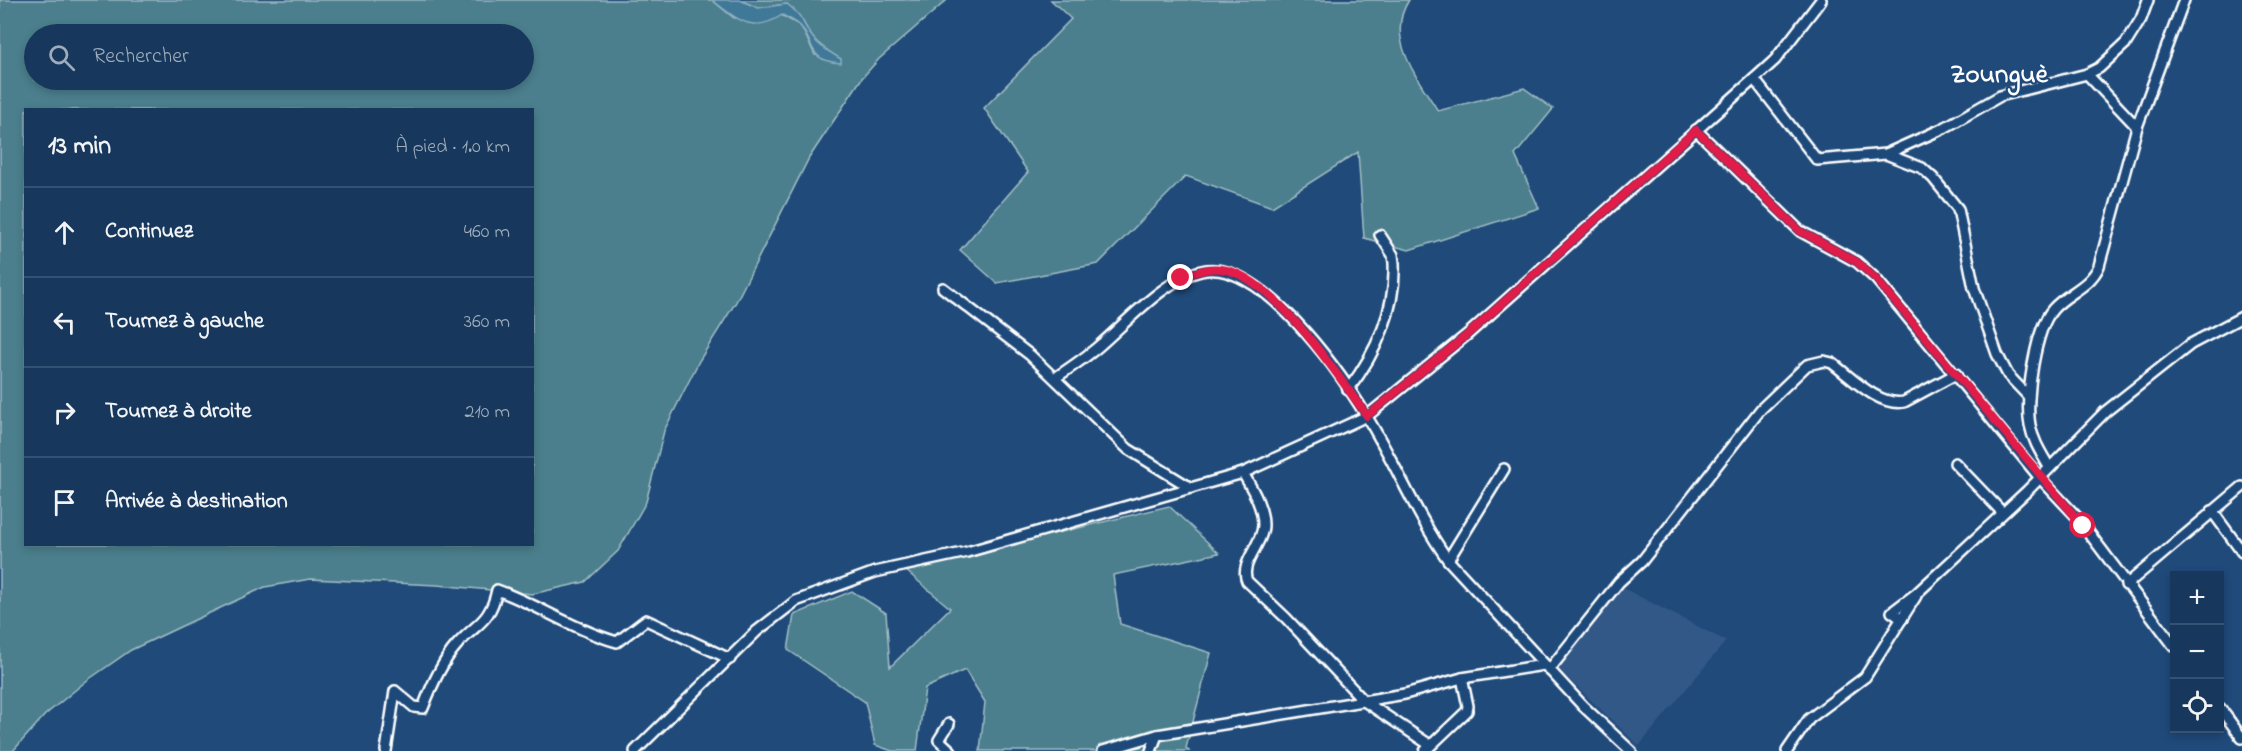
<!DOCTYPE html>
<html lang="fr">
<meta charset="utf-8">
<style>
:root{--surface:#17385c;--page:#244365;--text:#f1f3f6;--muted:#9eacbb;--line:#365272}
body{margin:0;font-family:"Indie Flower",sans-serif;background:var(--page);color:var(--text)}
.controls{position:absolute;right:18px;bottom:18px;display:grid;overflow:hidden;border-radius:0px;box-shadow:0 3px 9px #0003}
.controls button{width:54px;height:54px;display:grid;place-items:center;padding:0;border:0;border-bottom:2px solid var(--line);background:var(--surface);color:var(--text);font:30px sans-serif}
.stop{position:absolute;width:18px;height:18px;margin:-14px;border:4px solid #e11d48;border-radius:50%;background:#fff}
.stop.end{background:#e11d48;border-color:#fff;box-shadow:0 2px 6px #0008}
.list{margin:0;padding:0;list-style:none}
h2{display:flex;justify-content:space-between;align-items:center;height:78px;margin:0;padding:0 24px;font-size:26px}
h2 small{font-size:20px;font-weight:400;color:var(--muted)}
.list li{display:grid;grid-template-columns:39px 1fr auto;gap:18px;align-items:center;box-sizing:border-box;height:90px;padding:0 24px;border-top:2px solid var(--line)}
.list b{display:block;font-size:22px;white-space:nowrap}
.list em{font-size:20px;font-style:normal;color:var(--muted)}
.icon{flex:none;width:33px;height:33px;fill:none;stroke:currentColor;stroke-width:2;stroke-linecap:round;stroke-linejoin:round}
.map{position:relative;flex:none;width:2242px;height:751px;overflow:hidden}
.search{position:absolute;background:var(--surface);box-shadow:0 3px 9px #0003;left:24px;top:24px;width:510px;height:66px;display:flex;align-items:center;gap:15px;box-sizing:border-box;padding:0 21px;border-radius:33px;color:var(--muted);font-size:22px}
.panel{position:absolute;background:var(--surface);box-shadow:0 3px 9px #0003;left:24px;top:108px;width:510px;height:438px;border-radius:0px}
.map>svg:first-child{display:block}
.built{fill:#325887}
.green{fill:#4b7f8d;stroke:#a5bfc6;stroke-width:1.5;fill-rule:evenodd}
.water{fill:#3f7898;stroke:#8caec1;stroke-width:1.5}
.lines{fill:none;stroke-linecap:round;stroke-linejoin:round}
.street-casing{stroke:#fff;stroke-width:14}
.street{stroke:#1f4a7a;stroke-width:9}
.route{stroke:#e11d48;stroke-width:8}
.labels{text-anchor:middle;stroke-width:4.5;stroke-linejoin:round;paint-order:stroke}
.quarter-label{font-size:27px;font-weight:bold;fill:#fff;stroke:#1f4a7a}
</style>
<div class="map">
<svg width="2242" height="751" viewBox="0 0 2242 751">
<rect width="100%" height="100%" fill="#1f4a7a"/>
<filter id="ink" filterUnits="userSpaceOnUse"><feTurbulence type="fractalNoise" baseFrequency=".0167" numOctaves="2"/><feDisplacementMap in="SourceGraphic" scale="12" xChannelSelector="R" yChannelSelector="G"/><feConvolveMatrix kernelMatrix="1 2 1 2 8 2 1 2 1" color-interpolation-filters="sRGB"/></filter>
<g filter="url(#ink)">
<polygon class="built" points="1621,587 1726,641 1639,746 1555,666"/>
<g class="green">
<path d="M0 0H712L734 18 781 15 801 26 815 55 841 59C831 53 821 48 813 38 802 24 805 18 787 4L758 8 740 0H947L879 59 862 78 809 158 736 302 699 361 664 431 646 502 618 551 585 582 532 594 437 585 310 579 265 587 131 650 85 682 45 715 13 751H0ZM34 34H524V80H34ZM26 110H532V544H26Z"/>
<path d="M1051 0H1409C1384 38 1418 78 1438 111L1524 88 1553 109 1515 155 1539 208 1409 250 1364 238 1358 152 1272 207 1186 176 1098 264 997 283 960 250 1028 172 984 108 1071 19Z"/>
<polygon points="1169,506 1219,553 1113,575 1120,624 1211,653 1186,748 1189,751 980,751 985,702 965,670 925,688 917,751 892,751 875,745 865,702 788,650 794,615 852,591 886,613 890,667 950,608 905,570"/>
</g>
<path class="water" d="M712 0H740L758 8 787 4C806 19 801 23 813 38 821 48 831 53 841 59V63C810 61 816 49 802 28 798 22 788 18 782 15 752 35 737 19 712 0Z"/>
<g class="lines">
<g class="street-casing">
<g id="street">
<polyline points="2087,74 2137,127"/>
<polyline points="1754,79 1817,160 1886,154 1944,128 2000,96 2087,74 2099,68 2126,43 2141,19 2148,0"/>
<polyline points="1696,130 1800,231 1857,262 1876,279 2040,478 2077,517 2174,646"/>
<polyline points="1886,154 1922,168 1933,178 1958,209 1974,288 1997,354 2008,375 2029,397"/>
<polyline points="943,288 1030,355 1128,449 1191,488"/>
<path d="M1055 378C1070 368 1085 358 1099 346 1127 322 1165 279 1201 271 1260 257 1340 372 1367 417 1396 464 1416 515 1448 560L1583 706 1631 751"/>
<path d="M1348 390C1376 353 1396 311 1394 263L1393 255 1380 235"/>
<polyline points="1955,463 2002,512"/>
<path d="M2049 467C2041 453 2033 441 2030 425 2025 400 2035 329 2053 309 2067 293 2090 287 2099 266L2137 127 2184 0"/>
<path d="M1243 473C1252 489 1263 506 1263 525 1263 544 1239 563 1247 581L1286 618 1364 701 1430 745"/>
<polyline points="2212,511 2242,552"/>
<polyline points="1448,560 1504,469"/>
<polyline points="2126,585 2242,487"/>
<polyline points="1902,619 1892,612 1917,593 2027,491 2105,412 2191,344 2242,317"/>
<path d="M1549 670 1619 582 1642 561 1761 409 1807 365 1824 361 1832 363C1851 377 1879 407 1904 402L1956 374"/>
<polyline points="2220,708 2242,738"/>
<polyline points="949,724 939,740 951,751"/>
<path d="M386 751 395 691 414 707 423 708C431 687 441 663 456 646 476 623 490 623 497 590 538 605 575 630 617 642L646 620 730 659"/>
<polyline points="635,751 757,631 796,601 875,572 967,552 1243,473 1367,416 1468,334 1754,79 1775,60 1821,0"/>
<polyline points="1103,751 1157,735 1405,694 1462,678 1544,665"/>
<polyline points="1151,751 1157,735"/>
<polyline points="1425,751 1467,711 1468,706 1462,678"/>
<polyline points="1787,751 1809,719 1865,677 1916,596"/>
</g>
</g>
<use href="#street" class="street"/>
</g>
</g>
<g class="lines" filter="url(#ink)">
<path class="route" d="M1181 278C1193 273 1208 267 1221 269 1272 274 1338 376 1367 416L1468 334 1696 130 1800 231 1857 262 1876 279 2083 526"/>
</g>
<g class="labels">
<g class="quarter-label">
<text x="1999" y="82">Zounguè</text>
</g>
</g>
</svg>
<div class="controls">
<button>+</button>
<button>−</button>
<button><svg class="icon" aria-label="locate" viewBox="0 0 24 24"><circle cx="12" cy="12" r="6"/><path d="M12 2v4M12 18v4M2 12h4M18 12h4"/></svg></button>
</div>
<div class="stop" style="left:2083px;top:526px"></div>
<div class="stop end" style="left:1181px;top:278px"></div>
<div class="search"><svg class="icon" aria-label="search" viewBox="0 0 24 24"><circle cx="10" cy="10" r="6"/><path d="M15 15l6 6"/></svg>Rechercher</div>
<section class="panel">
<h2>13 min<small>À pied · 1.0 km</small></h2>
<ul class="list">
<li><svg class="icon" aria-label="ahead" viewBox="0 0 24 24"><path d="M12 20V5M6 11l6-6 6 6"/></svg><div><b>Continuez</b></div><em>460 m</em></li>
<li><svg class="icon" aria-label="left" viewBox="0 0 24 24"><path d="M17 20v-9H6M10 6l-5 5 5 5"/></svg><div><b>Tournez à gauche</b></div><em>360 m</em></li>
<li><svg class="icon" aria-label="right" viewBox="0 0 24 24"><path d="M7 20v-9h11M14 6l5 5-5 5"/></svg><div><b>Tournez à droite</b></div><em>210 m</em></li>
<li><svg class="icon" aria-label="arrive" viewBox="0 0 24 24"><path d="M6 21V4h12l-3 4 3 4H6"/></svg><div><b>Arrivée à destination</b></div></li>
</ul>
</section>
</div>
